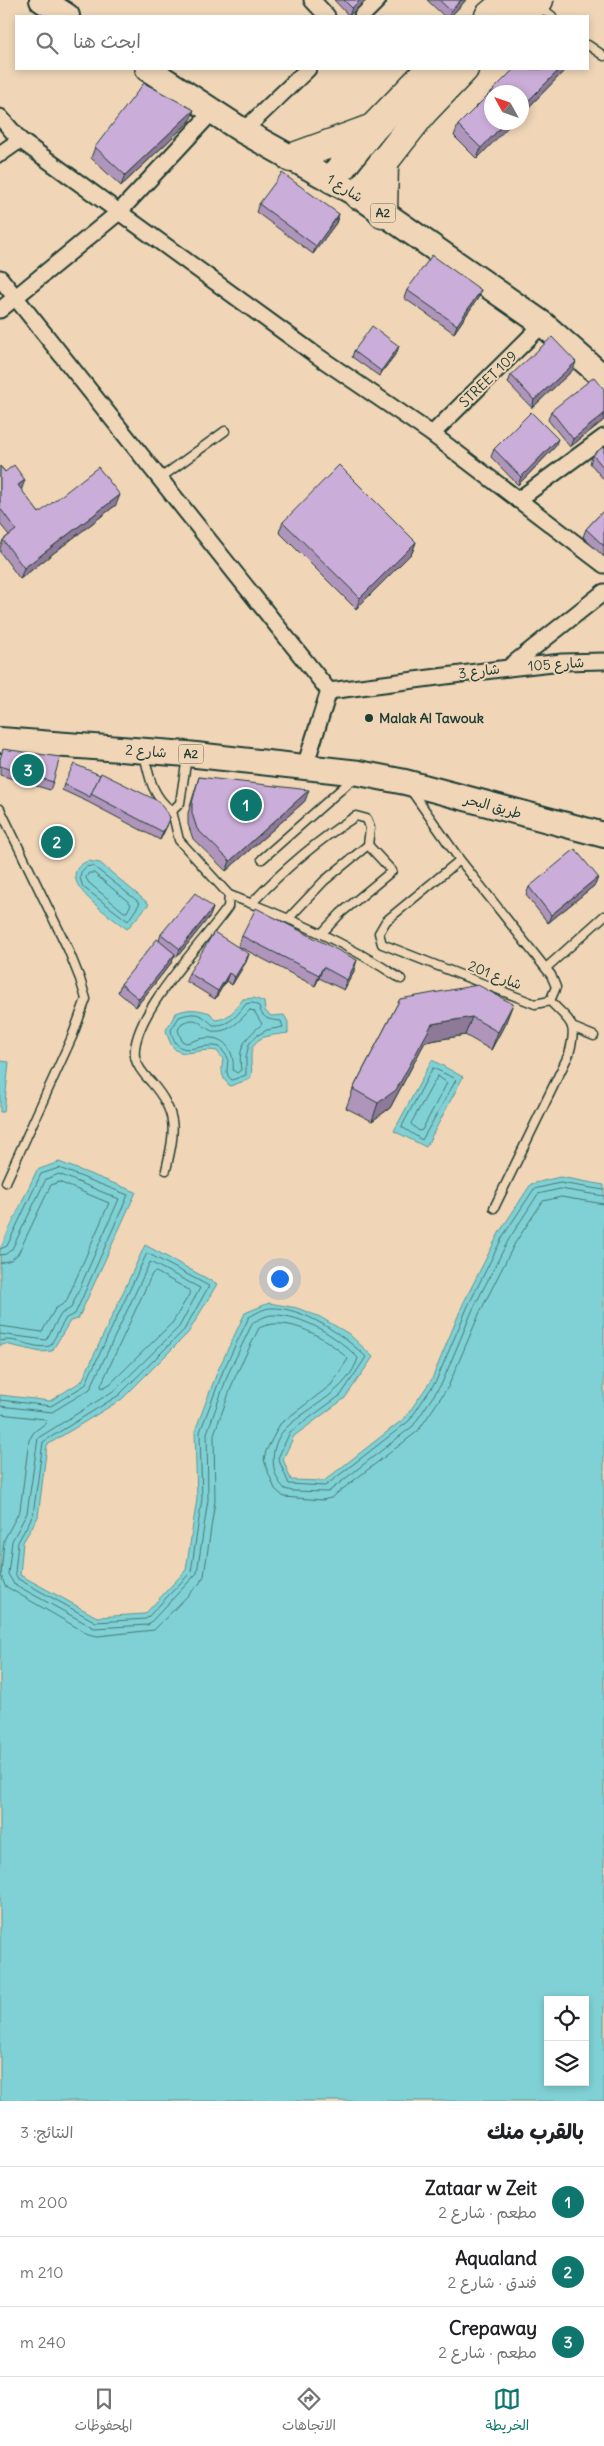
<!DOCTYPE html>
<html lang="ar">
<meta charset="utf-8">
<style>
:root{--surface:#fff;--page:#f2f2f2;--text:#202124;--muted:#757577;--line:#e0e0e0;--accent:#0f766e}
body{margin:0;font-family:Delius,"Playpen Sans Arabic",sans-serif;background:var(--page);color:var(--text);direction:rtl}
.controls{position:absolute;right:15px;bottom:15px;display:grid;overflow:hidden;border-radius:0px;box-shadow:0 2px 8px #0003}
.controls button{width:45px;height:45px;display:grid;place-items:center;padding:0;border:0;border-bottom:1px solid var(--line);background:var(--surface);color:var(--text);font:25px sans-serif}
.compass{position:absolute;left:484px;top:85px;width:45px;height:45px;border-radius:50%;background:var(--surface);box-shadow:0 2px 8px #0003;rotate:310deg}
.you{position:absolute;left:279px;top:1278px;width:18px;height:18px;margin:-12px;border:4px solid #fff;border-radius:50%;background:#1a73e8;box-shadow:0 0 0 8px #1a73e833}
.badge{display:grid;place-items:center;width:32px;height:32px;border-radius:50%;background:var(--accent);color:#fff;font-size:16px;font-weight:700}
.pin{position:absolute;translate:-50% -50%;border:2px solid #fff;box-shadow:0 1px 5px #0006}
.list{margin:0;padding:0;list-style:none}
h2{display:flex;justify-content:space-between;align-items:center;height:65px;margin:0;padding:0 20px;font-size:21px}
h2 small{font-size:16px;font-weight:400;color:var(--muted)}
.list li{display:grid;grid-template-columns:32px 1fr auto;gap:15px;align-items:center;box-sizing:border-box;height:70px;padding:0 20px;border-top:1px solid var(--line)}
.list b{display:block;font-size:19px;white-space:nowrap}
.list p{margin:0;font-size:16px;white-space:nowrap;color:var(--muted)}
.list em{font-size:16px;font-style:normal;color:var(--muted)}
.icon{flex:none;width:28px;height:28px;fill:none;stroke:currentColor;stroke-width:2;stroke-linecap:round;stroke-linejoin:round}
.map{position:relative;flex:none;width:604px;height:2101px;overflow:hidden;direction:ltr}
.search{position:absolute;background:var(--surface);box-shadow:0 2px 8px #0003;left:15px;right:15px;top:15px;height:55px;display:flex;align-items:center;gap:12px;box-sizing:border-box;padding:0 18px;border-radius:0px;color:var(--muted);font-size:19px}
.sheet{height:275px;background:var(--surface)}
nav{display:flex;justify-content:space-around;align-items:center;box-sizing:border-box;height:70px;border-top:1px solid var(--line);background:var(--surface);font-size:14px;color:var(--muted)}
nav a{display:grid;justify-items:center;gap:2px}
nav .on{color:var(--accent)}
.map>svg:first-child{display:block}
.water{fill:#80d1d5;stroke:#599695;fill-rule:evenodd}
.pier{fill:#f0d6b7}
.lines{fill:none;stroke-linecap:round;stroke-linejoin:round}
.shore{stroke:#467874;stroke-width:1}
.lane-casing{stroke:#1f3d34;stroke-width:11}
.street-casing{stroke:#1f3d34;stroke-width:19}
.primary-casing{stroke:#1f3d34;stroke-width:28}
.highway-casing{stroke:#1f3d34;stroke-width:31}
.lane{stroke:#f0d6b7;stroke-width:8}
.street{stroke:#f0d6b7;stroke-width:15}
.primary{stroke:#f0d6b7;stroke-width:24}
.highway{stroke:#f0d6b7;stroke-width:28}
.wall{fill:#af95bb;stroke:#1f3d34}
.shaded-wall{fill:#8e7998;stroke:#1f3d34}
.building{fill:#cbadd9;stroke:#1f3d34}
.poi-dot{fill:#1f3d34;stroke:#f0d6b7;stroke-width:2}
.labels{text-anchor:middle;stroke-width:4;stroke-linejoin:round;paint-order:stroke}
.shield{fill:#f0d6b7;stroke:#5e6b5b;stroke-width:1}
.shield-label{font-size:12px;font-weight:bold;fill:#1f3d34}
.street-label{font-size:14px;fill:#1f3d34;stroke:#f0d6b7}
.poi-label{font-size:14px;font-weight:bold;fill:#1f3d34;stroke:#f0d6b7;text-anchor:start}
</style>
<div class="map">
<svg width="604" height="2101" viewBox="0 0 604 2101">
<rect width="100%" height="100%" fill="#f0d6b7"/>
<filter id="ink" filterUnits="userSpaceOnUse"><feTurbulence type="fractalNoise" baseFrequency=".02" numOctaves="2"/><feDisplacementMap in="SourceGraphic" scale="10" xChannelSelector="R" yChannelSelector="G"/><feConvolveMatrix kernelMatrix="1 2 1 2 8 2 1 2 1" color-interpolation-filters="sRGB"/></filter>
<g filter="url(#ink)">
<g class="water">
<path d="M88 861 100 863 149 904 127 929C113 918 48 877 88 861Z"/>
<path d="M254 998 264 1002 265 1011 271 1016 284 1015 288 1022V1033C271 1036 250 1034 251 1059 251 1067 253 1071 250 1079L230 1086C221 1078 221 1070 223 1059L217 1051C193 1046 175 1068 166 1030L176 1013C189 1008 197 1009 210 1013L215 1020C229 1019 235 1010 243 999Z"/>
<polygon points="432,1060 463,1077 426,1147 394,1131"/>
<polygon points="0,1061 9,1062 4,1112 0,1112"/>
<polygon points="59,1162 136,1192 78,1319 70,1321 52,1351 41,1352 5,1344 0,1346 0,1248 37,1170"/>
<path d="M560 1177 604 1185V2101H0V1395L50 1401 82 1381 145 1245 217 1284 188 1333 122 1399 47 1445 38 1517 23 1542 20 1575 97 1617 145 1614 186 1570 197 1499 195 1431 218 1370 245 1313 269 1303 297 1308 320 1317 349 1334 373 1357 345 1398 294 1436 283 1459 291 1480 324 1481 405 1418 432 1379 463 1304 499 1233 531 1184ZM548 2000H585V2082H548Z"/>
</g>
<polygon class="pier" points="20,1199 22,1201 0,1248 0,1242"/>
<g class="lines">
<g class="shore">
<polygon points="93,866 140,903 128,921 83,887 80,878 81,872 86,867"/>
<polygon points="89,873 94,873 131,904 127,912 124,912 89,883 86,878"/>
<path d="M253 1003 259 1006C262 1019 269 1020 281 1021L283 1027 267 1030 256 1036 249 1044 246 1057V1075L232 1080C224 1075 228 1066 228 1058L220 1047C199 1041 177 1063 171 1030L179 1017C196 1011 201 1014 213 1025 229 1026 237 1016 246 1004Z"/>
<path d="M250 1010 254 1011 262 1024C245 1039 238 1045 241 1070L237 1073 233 1070C235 1053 226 1036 206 1038 199 1038 193 1042 186 1043L182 1041 178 1030 182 1023C199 1015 199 1025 212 1031 230 1033 239 1021 250 1010Z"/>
<polygon points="433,1068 454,1078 456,1080 422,1140 402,1127"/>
<polygon points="438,1076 447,1083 422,1130 419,1131 411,1124"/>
<path d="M0 1249 7 1246 41 1174 59 1168 128 1195 75 1314 66 1318 50 1346C33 1350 16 1336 0 1341"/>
<polyline points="0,1255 6,1254 12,1249 46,1179 59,1174 119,1199 71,1308 61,1314 46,1340 0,1334"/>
<polyline points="0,1263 11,1260 18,1254 51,1185 59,1182 109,1203 66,1302 55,1309 42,1332 0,1326"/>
<polygon points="156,1272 189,1290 190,1293 173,1322 110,1384 102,1388 101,1385 152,1274"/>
<path d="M0 1400 51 1406 85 1385 147 1253 209 1286 184 1330 119 1395 43 1442 33 1515 18 1542 15 1573 18 1579 96 1622 146 1619 191 1572 202 1499 200 1432 223 1371 249 1317C255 1314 264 1308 270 1308 302 1306 345 1336 366 1357L341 1395 290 1432 278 1458 289 1484 325 1486 409 1421 436 1381 468 1306 503 1236 534 1189 560 1183 604 1190"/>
<path d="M0 1406 52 1412 90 1389 150 1262 200 1288 179 1327 115 1390 38 1438 27 1513 12 1541 8 1574 14 1584 94 1628 148 1625 197 1573 208 1500 207 1433 228 1374 253 1322C259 1320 266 1315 272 1315 302 1314 338 1337 358 1358 348 1391 310 1406 287 1427 270 1442 268 1473 285 1489L292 1491 328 1492 413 1426 442 1383 473 1309 509 1239 538 1194 560 1189 604 1196"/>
<path d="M0 1414 44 1419 47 1422 34 1432 29 1440 20 1510 4 1540 1 1575 5 1586 88 1634 98 1636 154 1630 200 1583 204 1576 215 1501 214 1434 235 1377 259 1328C287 1314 328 1338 348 1359L331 1385 280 1424 266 1451 264 1459 266 1467 275 1489 284 1497 322 1500 331 1498 418 1431 448 1387 480 1312 515 1243 543 1201 561 1197 604 1204"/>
</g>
<g class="lane-casing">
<g id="lane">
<polyline points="539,6 552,16"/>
<polyline points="588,45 604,56"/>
<polyline points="159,479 225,431"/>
<path d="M144 753C149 777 152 796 172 811L179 840 229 895 228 907C204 942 130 1015 135 1057 137 1067 144 1075 151 1082 179 1114 175 1131 166 1170"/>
<polyline points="410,789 460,860 551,975 556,987 550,1001 535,1004 382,944 379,933 386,921 460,860"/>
<polyline points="0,809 68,949 80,979 86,999 72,1037 6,1182"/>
<polyline points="172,811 180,803 187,757"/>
<polyline points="262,859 354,778"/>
<path d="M229 895C290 918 347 943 401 979"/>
<path d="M252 903C283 870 318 840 356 816L367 819 370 828 368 845"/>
<polyline points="289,918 324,881 368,845 392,871 341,913 322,933"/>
<polyline points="546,968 604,916"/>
<polyline points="572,1027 594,1036"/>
<path d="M494 1208 569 1054C578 1022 571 1023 550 1001"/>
</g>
</g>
<g class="street-casing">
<g id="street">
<polyline points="312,0 327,16"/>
<polyline points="362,16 378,0"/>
<polyline points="0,117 20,140 313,353 432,434 604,565"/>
<polyline points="243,131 308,69"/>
<polyline points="0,154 20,140"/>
<polyline points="0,278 329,691"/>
<polyline points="0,310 119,212 213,111"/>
<polyline points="432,434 543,324"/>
<polyline points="518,500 604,437"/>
<polyline points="508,668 562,662 604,661"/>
<polyline points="329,691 508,668 604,592"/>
<polyline points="305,766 329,691"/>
</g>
</g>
<g class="primary-casing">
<g id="primary">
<polyline points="42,0 67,16"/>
<polyline points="148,69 243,131 358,195 543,324 604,378"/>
<polyline points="0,740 187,754 359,773 405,782 604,835"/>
</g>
</g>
<g class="highway-casing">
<g id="highway">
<polyline points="489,16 508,0"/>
<polyline points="518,16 539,0"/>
<polyline points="291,158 373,128"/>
<polyline points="332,179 373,128 430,69"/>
<polyline points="358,195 423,112 464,69"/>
<polyline points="383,214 384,160"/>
</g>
</g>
<use href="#lane" class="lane"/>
<use href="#street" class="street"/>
<use href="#primary" class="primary"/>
<use href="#highway" class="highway"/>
</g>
<g class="wall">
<polygon points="334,0 366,0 349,16"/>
<polygon points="427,0 466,0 451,16 444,16"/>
<polygon points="566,69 522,114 522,92 492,122 477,159 454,136 458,125"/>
<polygon points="190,121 121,186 91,158 95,147"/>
<polygon points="259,204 339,214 336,223 313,254 256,212"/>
<polygon points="407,290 481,290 478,298 454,333 404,298"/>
<polygon points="354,351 397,352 379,376 352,357"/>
<polygon points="573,370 532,408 508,383 511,375"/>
<polygon points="604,389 604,420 570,447 548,420 551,411"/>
<polygon points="604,446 604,480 590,463 593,455"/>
<polygon points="555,447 518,485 491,457 494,449"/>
<polygon points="0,466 21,490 39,513 116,505 20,579 0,552 0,548 3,540 9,535 0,524"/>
<polygon points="604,510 604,557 583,537 586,529"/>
<polygon points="283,522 416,542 412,553 356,609 279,532"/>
<polygon points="0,758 53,782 50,790 0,775"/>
<polygon points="199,777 305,801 226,871 193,839 188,824 188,813"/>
<polygon points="64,784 170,817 167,826 160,840 88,802 62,790"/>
<polygon points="598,877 595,885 548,923 526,895 529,887"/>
<polygon points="213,908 210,916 177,957 174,955 172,962 136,1007 118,992 121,984 159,941 161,934"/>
<polygon points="242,936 354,971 344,990 319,978 315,986 238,946"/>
<polygon points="249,954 246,962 232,985 226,981 215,999 186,981 189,973"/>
<polygon points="400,999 506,1022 491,1050 465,1035 425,1042 390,1108 372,1121 346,1108 353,1089"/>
</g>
<g class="shaded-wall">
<polygon points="360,0 366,0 349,16 352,8"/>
<polygon points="461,0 466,0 451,16 449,16 451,11"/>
<polygon points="560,69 566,69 522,114 522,107"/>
<polygon points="194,110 190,121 121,186 125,175"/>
<polygon points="506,122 513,122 477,159 481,148"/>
<polygon points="339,214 336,223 313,254 316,246"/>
<polygon points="481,290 478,298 454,333 457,325"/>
<polygon points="399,346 397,352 379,376 381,371"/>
<polygon points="576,362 573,370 532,408 534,400"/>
<polygon points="604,414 604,420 570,447 573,439"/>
<polygon points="558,439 555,447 518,485 521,477"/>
<polygon points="25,480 21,491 18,485"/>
<polygon points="120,495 116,505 20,579 24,568"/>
<polygon points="416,542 412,553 356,609 360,598"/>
<polygon points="309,790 305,801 226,871 230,861"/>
<polygon points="170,817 167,826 160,840 163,832"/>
<polygon points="598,877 595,885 548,923 551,915"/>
<polygon points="213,908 210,916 177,957 180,949"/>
<polygon points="175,954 172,962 136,1007 139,999"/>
<polygon points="249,954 246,962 232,985 235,977"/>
<polygon points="357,960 354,971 344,990 347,980"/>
<polygon points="323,967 319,978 315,986 319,975"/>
<polygon points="229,973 226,981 215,999 218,991"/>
<polygon points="513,1004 506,1022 491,1050 498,1032"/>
<polygon points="472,1017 465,1035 425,1042 390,1108 372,1121 378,1103 432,1024"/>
</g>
<g class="building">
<polygon points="344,0 360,0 352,8"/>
<polygon points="439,0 461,0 451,11"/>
<polygon points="514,69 560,69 522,107 522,92 492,92 492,122 506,122 481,148 458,125"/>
<polygon points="144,83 194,110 125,175 95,147"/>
<polygon points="282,173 339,214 316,246 259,204"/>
<polygon points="432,255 481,290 457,325 407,290"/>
<polygon points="372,326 399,346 381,371 354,351"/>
<polygon points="552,337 576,362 534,400 511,375"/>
<polygon points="594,377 604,389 604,414 573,439 551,411"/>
<polygon points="531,412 558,439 521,477 494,449"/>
<polygon points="604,446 604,468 593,455"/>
<polygon points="14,465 25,480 18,485 39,513 98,467 120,495 24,568 3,540 16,530 0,508 0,466 5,472"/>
<polygon points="339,465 416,542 360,598 283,522"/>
<polygon points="604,510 604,546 586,529"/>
<polygon points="3,749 60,757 53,782 0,766 0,759"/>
<polygon points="74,764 100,775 90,797 64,784"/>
<polygon points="101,773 158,801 170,817 163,832 91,794"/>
<polygon points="199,777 309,790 230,861 197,829 192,813 192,803"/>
<polygon points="575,849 598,877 551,915 529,887"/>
<polygon points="195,893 213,908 180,949 161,934"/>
<polygon points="256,908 357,960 347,980 323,967 319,975 242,936"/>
<polygon points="214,932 249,954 235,977 229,973 218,991 189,973"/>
<polygon points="157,939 175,954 139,999 121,984"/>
<polygon points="478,985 513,1004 498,1032 472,1017 432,1024 396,1090 378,1103 353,1089 400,999"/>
</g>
</g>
<circle class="poi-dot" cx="369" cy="718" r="5"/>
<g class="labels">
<g class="shield">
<rect x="370.5" y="203.5" width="25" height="19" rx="4"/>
<rect x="178.5" y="744.5" width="25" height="19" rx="4"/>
</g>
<g class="shield-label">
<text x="383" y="217">A2</text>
<text x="191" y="758">A2</text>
</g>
<g class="street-label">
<text transform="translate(345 188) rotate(32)" y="5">شارع 1</text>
<text transform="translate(488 379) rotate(-44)" y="5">STREET 109</text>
<text transform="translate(556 664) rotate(-4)" y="5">شارع 105</text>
<text transform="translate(479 671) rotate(-7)" y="5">شارع 3</text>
<text transform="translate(146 751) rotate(4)" y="5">شارع 2</text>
<text transform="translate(493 806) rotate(15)" y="5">طريق البحر</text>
<text transform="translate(495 975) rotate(21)" y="5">شارع 201</text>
</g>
<g class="poi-label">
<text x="379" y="723">Malak Al Tawouk</text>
</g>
</g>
</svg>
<div class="controls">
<button><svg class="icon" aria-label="locate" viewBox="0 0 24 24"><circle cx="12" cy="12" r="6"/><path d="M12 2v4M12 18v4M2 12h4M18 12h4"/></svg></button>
<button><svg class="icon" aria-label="layers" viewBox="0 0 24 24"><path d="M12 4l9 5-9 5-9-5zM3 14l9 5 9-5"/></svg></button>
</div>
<svg class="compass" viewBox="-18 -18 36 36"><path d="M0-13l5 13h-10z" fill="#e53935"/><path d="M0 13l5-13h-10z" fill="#757577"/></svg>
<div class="you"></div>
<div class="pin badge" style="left:246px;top:805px">1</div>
<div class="pin badge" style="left:57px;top:842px">2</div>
<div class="pin badge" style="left:28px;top:770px">3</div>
<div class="search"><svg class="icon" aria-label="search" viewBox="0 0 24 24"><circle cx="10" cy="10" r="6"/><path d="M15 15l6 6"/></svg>ابحث هنا</div>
</div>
<section class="sheet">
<h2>بالقرب منك<small>النتائج: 3</small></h2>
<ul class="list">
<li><span class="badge">1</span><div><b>Zataar w Zeit</b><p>مطعم · شارع 2</p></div><em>200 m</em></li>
<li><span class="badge">2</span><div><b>Aqualand</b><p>فندق · شارع 2</p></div><em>210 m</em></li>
<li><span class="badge">3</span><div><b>Crepaway</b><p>مطعم · شارع 2</p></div><em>240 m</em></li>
</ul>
</section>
<nav>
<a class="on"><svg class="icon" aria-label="map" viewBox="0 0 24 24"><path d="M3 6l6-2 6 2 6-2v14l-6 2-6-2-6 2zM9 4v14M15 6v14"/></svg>الخريطة</a>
<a><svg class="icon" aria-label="directions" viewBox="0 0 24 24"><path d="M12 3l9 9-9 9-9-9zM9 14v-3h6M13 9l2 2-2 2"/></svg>الاتجاهات</a>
<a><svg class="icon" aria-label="saved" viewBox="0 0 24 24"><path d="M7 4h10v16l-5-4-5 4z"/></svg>المحفوظات</a>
</nav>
